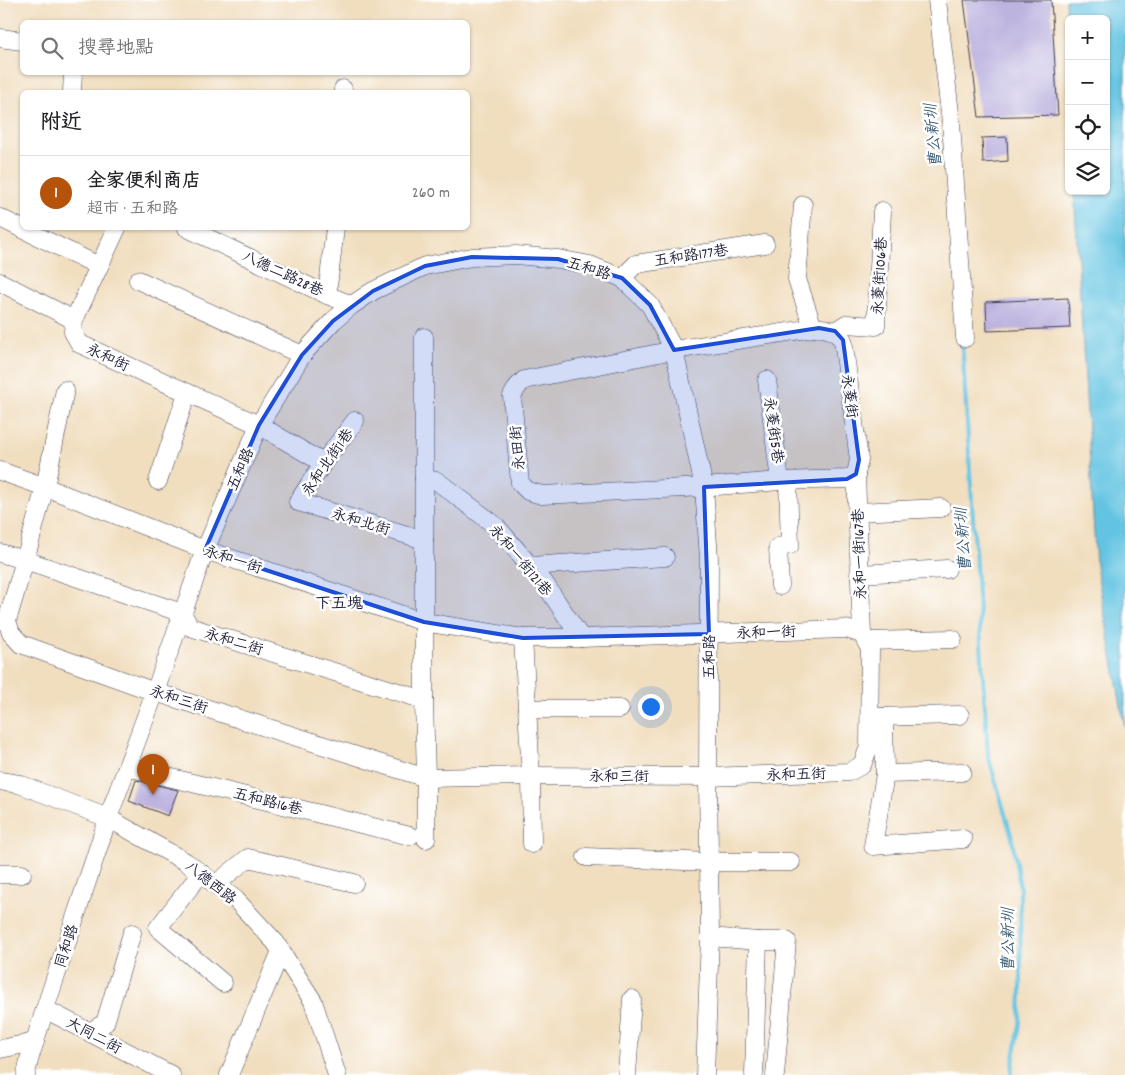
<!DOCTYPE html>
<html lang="zh-TW">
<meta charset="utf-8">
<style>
:root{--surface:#fff;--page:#f2f2f2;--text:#202124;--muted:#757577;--line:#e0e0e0;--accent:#b45309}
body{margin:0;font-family:Dekko,"LXGW WenKai TC",sans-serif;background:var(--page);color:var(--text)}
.controls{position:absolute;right:15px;top:15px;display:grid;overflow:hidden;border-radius:8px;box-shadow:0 1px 4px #0004}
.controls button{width:45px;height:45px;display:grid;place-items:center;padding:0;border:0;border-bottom:1px solid var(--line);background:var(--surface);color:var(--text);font:25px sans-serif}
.you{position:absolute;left:650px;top:706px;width:18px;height:18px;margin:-12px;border:4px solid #fff;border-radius:50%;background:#1a73e8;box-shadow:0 0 0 8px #1a73e833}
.badge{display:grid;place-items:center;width:32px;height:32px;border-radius:50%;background:var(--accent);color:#fff;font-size:16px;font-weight:700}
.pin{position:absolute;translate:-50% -41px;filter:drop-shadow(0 1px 2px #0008)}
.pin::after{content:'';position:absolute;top:26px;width:18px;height:15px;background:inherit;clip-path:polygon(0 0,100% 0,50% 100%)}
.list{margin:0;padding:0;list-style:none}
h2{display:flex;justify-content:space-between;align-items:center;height:65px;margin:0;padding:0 20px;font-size:21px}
h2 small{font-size:16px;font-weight:400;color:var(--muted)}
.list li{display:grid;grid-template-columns:32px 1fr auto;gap:15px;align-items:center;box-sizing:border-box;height:75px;padding:0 20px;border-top:1px solid var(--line)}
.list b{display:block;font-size:19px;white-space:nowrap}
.list p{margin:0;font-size:16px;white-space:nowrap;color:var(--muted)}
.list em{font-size:16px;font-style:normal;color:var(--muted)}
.icon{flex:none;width:28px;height:28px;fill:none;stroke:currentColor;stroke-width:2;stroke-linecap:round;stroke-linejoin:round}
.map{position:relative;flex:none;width:1125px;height:1075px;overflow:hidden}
.search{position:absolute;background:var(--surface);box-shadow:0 1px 4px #0004;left:20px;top:20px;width:450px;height:55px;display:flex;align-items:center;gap:12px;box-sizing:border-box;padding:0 18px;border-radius:8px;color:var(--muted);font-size:19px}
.panel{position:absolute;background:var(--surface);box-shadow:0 1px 4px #0004;left:20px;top:90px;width:450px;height:140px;border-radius:8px}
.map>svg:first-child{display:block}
.water{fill:#63c4e2;stroke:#42738e}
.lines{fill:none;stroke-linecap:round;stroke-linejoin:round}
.stream{stroke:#63c4e2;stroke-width:4}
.building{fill:#bcb3df}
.minor-casing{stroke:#413e4f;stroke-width:19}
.minor{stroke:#fff;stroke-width:18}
.marked{fill:#1d4ed8;fill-opacity:0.2;stroke:#1d4ed8;stroke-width:4;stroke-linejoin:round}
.labels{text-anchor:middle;stroke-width:5;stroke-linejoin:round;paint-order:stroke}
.street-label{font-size:15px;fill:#22223b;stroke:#fff}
.water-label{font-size:16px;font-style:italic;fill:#395b75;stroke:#fff}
.neighbourhood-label{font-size:16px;fill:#22223b;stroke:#fff}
</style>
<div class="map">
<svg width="1125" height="1075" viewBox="0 0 1125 1075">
<rect width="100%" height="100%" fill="#fff"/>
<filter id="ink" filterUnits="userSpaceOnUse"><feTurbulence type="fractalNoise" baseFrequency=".02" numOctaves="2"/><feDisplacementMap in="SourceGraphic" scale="10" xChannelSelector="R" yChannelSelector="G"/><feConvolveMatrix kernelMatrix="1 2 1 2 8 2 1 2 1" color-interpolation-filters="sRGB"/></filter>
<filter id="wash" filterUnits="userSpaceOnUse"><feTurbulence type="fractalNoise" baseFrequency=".0096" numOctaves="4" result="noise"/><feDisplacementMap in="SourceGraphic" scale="20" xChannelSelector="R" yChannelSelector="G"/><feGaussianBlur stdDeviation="1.12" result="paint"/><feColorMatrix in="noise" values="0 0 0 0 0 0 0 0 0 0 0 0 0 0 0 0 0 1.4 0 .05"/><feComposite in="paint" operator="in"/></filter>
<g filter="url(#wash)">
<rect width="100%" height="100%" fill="#f1debf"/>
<polygon class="water" points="1066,0 1125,0 1125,728 1096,566 1074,191 1106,191 1106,19 1069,19 1069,96"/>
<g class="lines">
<polyline class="stream" points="962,343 988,755 1012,838 1020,889 1021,987 1020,1024 1011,1075"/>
</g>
<g id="blocks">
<g class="building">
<polygon points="964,0 1051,0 1058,115 979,117"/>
<polygon points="1007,137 1008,161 983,163 982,138"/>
<polygon points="1068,298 1070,328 987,331 986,302"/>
<polygon points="136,780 178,790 168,816 129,801"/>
</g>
</g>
</g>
<g filter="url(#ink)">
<use href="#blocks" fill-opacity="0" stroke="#413e4f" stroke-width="1"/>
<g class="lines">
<g class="minor-casing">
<g id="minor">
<polyline points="937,0 951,122 965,338"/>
<polyline points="0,38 22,41"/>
<polyline points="72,92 73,72"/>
<polyline points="343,92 343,89"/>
<polyline points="803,205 797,279 813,328"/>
<polyline points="0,218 99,266"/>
<polyline points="117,228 74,320 73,332 80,344 259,425 323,463"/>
<polyline points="187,228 327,295 352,305"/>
<polyline points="622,278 636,264 765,244"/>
<polyline points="138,280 302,355"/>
<polyline points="0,282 74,320"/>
<polyline points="327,295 335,228"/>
<path d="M813 328C827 327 834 330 843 340L859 460 856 474 847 479 780 481 704 487 542 495 528 491 520 483 512 396 518 386 524 380 674 350Z"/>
<polyline points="835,331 846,324 876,326 882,211"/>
<polyline points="424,337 424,700 426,778 426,839"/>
<polyline points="767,380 780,481"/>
<polyline points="355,421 323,463 298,502 424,540"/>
<polyline points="0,471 45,487 205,550 424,622 523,638 581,638 846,629 862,634 870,649 869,747 862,765 849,772 708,777 531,776 426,778 155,692 21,644 11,633 7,621 25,560 45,487 65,390"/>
<polyline points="856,474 862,634"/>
<polyline points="424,479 437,481 496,526 543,581 581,638"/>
<polyline points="158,481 187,393"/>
<polyline points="857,512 941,508"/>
<polyline points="0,553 25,560 182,613 190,627 424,700"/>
<polyline points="530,566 665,557"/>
<polyline points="859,574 947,569"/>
<polyline points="780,586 778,547 790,545 788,481"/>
<polyline points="523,638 531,776 532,844"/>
<polyline points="866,641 953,639"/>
<polyline points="527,709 620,709"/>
<polyline points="873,717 960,715"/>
<polyline points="884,717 885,774 873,846 963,839"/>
<polyline points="127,767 410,836"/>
<polyline points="885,774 962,772"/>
<polyline points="0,781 19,784 108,818 186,862 236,900 275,942 313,1001 337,1075"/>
<polyline points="586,857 710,862 791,862"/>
<polyline points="201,873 158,928 223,983"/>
<polyline points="0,874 22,874"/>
<polyline points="216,884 248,858 354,883"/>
<polyline points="710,937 758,941 787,941 775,1075"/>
<polyline points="45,1009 171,1075"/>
<polyline points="89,1032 105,1023 132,933"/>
<polyline points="0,1049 35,1042"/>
<polyline points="26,1075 29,1060 45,1009 108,818 155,692 205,550 259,425 302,355 333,321 352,305 373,291 425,266 472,257 516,255 558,259 590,265 622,278 650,305 674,350 704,487 709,559 708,777 710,937 705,1075"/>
<polyline points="229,1075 281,951"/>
<polyline points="627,1075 632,999"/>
<polyline points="754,1075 758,941"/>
</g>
</g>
<use href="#minor" class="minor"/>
</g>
</g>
<path class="marked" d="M472 257 558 259 622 278 650 305 674 350 819 328 835 331 843 340 859 460 856 474 847 479 704 487 709 634 523 638 424 622 205 550 259 425 302 355 333 321 373 291 425 266Z"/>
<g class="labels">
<g class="street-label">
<text transform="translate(691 255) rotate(-9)" y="5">五和路177巷</text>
<text transform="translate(589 268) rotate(17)" y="5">五和路</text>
<text transform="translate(283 273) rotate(25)" y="5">八德二路28巷</text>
<text transform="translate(879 276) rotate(-87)" y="5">永菱街106巷</text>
<text transform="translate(108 357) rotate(25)" y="5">永和街</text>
<text transform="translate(850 396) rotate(82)" y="5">永菱街</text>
<text transform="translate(774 430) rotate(82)" y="5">永菱街5巷</text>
<text transform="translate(517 448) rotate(-95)" y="5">永田街</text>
<text transform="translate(327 462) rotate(-55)" y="5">永和北街1巷</text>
<text transform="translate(240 469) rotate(-66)" y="5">五和路</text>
<text transform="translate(361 521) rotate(17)" y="5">永和北街</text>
<text transform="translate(859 554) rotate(-92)" y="5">永和一街167巷</text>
<text transform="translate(233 559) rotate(18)" y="5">永和一街</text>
<text transform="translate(521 560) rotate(50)" y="5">永和一街121巷</text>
<text transform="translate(766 632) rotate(-2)" y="5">永和一街</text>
<text transform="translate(234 641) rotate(17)" y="5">永和二街</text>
<text transform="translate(709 657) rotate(-90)" y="5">五和路</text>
<text transform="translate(179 699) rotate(18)" y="5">永和三街</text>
<text transform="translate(796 774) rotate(-2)" y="5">永和五街</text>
<text x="619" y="781">永和三街</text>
<text transform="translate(268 801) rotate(14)" y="5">五和路16巷</text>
<text transform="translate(211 882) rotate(38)" y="5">八德西路</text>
<text transform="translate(66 946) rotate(-72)" y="5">同和路</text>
<text transform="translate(94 1035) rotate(28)" y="5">大同二街</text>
</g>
<g class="water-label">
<text transform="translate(932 136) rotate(-95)" y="6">曹公新圳</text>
<text transform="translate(962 540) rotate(-94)" y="6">曹公新圳</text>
<text transform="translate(1007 940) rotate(-90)" y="6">曹公新圳</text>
</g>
<g class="neighbourhood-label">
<text x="339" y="608">下五塊</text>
</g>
</g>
</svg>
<div class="controls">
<button>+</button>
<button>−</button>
<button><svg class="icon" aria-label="locate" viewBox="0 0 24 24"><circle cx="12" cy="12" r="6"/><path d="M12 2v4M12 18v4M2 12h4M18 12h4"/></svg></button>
<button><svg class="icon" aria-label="layers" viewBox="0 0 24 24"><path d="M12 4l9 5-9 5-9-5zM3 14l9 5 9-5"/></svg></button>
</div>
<div class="you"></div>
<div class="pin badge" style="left:153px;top:795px">1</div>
<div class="search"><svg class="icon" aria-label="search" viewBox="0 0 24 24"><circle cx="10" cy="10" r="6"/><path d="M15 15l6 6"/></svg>搜尋地點</div>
<section class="panel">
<h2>附近<small></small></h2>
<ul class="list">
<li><span class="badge">1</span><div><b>全家便利商店</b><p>超市 · 五和路</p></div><em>260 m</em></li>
</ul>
</section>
</div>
